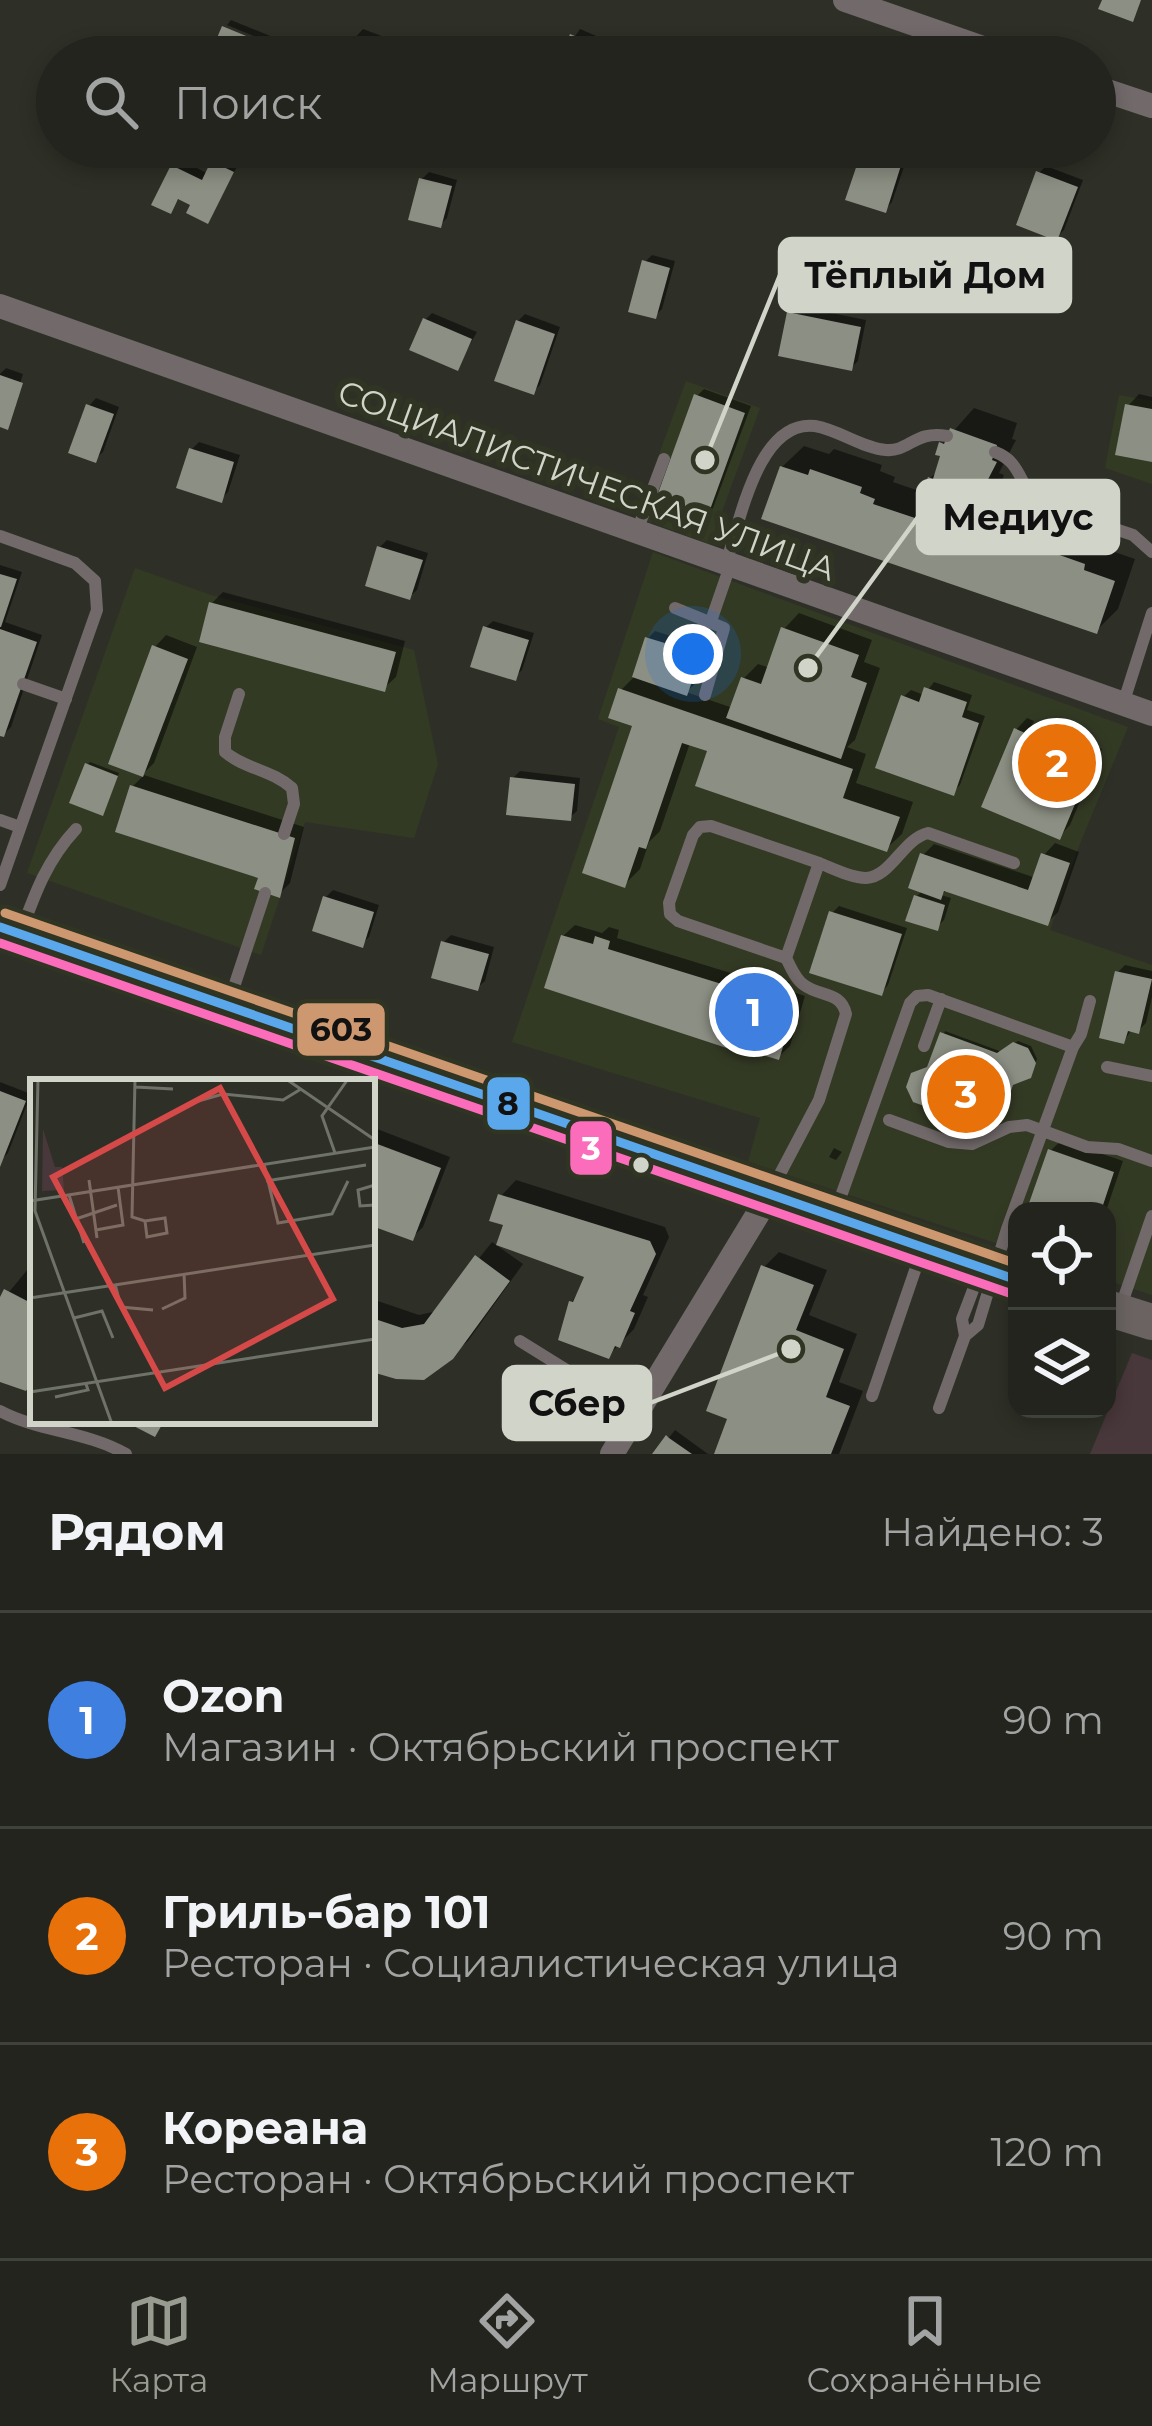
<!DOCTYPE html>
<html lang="ru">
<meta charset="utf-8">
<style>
:root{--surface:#22241d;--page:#2a2c26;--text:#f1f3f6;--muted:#a2a4a4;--line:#3f413b;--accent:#979b90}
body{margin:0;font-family:Montserrat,sans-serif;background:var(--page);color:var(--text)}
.controls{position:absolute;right:36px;bottom:36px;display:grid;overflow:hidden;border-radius:24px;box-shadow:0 6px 18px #0003}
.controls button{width:108px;height:108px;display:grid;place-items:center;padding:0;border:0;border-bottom:3px solid var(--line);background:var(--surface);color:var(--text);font:60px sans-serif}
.you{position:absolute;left:693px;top:654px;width:42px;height:42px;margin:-30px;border:9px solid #fff;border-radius:50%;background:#1a73e8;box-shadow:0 0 0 18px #1a73e833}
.badge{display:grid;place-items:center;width:78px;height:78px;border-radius:50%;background:var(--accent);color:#fff;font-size:39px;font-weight:700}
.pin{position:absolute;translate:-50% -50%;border:6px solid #fff;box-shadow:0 3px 12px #0006}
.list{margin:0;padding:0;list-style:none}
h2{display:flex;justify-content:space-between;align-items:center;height:156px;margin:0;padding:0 48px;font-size:51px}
h2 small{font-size:39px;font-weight:400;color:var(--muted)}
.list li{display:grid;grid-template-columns:78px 1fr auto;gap:36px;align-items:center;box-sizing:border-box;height:216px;padding:0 48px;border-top:3px solid var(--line)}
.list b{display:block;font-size:45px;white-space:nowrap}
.list p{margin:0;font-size:39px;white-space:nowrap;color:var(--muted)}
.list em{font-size:39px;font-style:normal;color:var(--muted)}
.icon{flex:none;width:66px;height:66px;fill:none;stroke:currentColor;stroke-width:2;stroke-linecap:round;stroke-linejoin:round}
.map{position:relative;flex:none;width:1152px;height:1454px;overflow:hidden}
.search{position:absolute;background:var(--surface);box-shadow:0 6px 18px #0003;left:36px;right:36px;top:36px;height:132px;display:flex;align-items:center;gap:30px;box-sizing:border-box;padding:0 42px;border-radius:66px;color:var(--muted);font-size:45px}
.sheet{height:804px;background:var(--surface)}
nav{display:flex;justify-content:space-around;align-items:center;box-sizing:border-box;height:168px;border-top:3px solid var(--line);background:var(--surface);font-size:33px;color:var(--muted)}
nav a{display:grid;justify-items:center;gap:6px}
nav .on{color:var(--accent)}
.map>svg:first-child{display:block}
.built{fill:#333a24}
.green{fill:#48373b}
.shadow{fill:#0007}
.building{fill:#8c8f83}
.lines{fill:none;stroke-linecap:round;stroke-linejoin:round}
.lane{stroke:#726a6a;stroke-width:12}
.street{stroke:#726a6a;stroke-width:24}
.secondary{stroke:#6a6361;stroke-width:36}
.bus-1-casing{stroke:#2f3423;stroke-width:18}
.bus-2-casing{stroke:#2f3423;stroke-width:18}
.bus-3-casing{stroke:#2f3423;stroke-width:18}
.bus-1{stroke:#5aa8eb;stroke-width:9}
.bus-2{stroke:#fb6dba;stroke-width:9}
.bus-3{stroke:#cd976f;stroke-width:9}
.bus-dot{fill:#d0d4c9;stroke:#2f3423;stroke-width:4.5}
.labels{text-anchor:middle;stroke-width:12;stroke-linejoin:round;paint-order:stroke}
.street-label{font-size:33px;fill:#d0d4c9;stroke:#2f3423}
.inset-road{fill:none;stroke:#6f7268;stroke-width:3}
.view{fill:#d54a48;fill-opacity:0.15;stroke:#d54a48;stroke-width:6}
.inset-edge{fill:none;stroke:#d0d4c9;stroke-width:6}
.leader{fill:none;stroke:#d0d4c9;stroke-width:4.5}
.callout-dot{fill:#d0d4c9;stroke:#2f3423;stroke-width:4.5}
.callout{fill:#d0d4c9;stroke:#d0d4c9;stroke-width:4.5}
.callout-label{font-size:36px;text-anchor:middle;font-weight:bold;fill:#111}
.line-badge{stroke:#2f3423;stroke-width:4.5}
.badge-label{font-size:33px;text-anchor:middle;font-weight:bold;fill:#fff}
.pale-badge-label{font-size:33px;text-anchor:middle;font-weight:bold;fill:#111}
</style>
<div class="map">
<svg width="1152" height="1454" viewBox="0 0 1152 1454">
<rect width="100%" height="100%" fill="#2e3027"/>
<g class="built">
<polygon points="686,381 760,408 710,544 636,517"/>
<polygon points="1119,395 1152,401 1152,484 1105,468"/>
<polygon points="653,552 1128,727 1077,851 1050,930 1152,965 1152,1295 1107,1280 1107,1211 1017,1211 1017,1250 748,1162 760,1118 512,1042 619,727 598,719"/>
<polygon points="135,568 211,595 414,650 438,764 414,838 305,822 261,955 27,873"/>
</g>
<polygon class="green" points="1132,1353 1152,1360 1152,1454 1090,1454"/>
<g class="shadow">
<polygon points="231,20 290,44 288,50 227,25"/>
<polygon points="363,29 395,41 392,50 412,57 346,57 352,41"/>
<polygon points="580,29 601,38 593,57 547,57 558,41 569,45"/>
<polygon points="866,147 910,149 892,202 885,210"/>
<polygon points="221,156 238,165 207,221 194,204 180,197 170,210 155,203 181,159 208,174"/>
<polygon points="1046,166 1083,180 1064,230 1057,237 1039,173"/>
<polygon points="429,172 457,180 447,218 440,225 422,179"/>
<polygon points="652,255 675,261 662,309 655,316 645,262"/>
<polygon points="797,306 866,320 858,361 851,368 790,313"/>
<polygon points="432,313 477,332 457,367 425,320"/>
<polygon points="525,314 560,327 540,385 533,392 518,321"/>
<polygon points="6,368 23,374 7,426 0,424 0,374"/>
<polygon points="704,389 751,406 713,508 706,515 697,396"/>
<polygon points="1139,394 1152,397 1152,459 1128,406"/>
<polygon points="96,398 119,407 103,452 95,459 89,406"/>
<polygon points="974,408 1017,423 1012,439 1016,440 999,473 1004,475 1001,483 980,512 1035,531 1039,526 1053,531 1058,526 1105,542 1103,548 1135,559 1118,609 1096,631 782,467 804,446 829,454 834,449 882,465 880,471 895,477 893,482 931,495 930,478 939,470 942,444"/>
<polygon points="199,442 240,455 228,492 221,499 192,449"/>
<polygon points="387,540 428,553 417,590 409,597 380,547"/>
<polygon points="0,565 22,572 5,622 42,635 11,727 4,734 0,733"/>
<polygon points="223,592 405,641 396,677 384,688 212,603"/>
<polygon points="799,613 872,640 864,662 880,668 855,740 847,747 866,754 856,783 913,802 902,834 886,849 711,750 690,743 660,831 649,842 640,869 624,885 636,724 621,690 635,676 648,638 655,631 696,644 693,653 703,657 694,685 686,692 733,708 743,679 758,664 770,668 784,629"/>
<polygon points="493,621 534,633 522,670 515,677 485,628"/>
<polygon points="166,635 197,647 154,763 143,774 155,647"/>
<polygon points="934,682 972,695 967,710 985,716 960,785 953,792 903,697 911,690 924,695"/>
<polygon points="1027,718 1034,721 1031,727 1040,731 1045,733 1049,728 1102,749 1070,825 1059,837 1016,730"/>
<polygon points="90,762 119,773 105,810 87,765"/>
<polygon points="520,771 580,778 577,811 569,818 513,778"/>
<polygon points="144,775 304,827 290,883 279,894 262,876 133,786"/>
<polygon points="1055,843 1079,852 1058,912 1047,923 948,889 941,895 951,898 944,920 937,927 916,897 923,890 923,855 934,844 1036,878 1044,855"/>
<polygon points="333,890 379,905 369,937 362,944 326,897"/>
<polygon points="839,906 907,928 888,985 881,993 832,913"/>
<polygon points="575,925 602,933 609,927 619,930 617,938 773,986 780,979 790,982 787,990 805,996 790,1046 778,1057 563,936"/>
<polygon points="451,935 494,947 485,981 477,988 444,942"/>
<polygon points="1125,965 1152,971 1152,997 1146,1023 1138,1031 1132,1029 1124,1041 1118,972"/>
<polygon points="945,1031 1002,1052 1018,1041 1031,1046 1037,1059 1032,1072 913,1074 931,1066"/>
<polygon points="0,1082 31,1094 8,1153 1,1160"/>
<polygon points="372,1127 450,1157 423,1227 412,1238 372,1223"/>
<polygon points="1062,1140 1123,1161 1106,1211 1050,1211 1050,1151"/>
<polygon points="834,1148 842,1152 836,1160 829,1157"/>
<polygon points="516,1180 665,1227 669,1237 643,1295 648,1297 634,1329 608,1356 572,1302 588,1275 507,1223 501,1196"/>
<polygon points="492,1242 523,1264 468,1341 437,1369 372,1368 372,1299 419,1315 437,1311"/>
<polygon points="779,1252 827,1270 809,1315 857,1334 839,1382 863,1391 839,1454 717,1454 731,1417 764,1267"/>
<polygon points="28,1269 33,1272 33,1379 0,1377 0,1303"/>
<polygon points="675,1430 708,1454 656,1454"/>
</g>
<g class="building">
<polygon points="1102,0 1141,0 1133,22 1098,9"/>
<polygon points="222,26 285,52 283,57 209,57"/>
<polygon points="570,34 596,45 591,57 544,57 549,46 563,52"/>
<polygon points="349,39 386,52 384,57 343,57"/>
<polygon points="863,147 878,147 904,156 886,213 845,200"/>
<polygon points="211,161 234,172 208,224 186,213 190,205 178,199 171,214 151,205 171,165 202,180"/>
<polygon points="1036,171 1078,187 1057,241 1016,225"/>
<polygon points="419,178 452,186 441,228 408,220"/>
<polygon points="642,260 670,268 656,319 628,312"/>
<polygon points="787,312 861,327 852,371 778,356"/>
<polygon points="423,318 472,339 458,371 409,350"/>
<polygon points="516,320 555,334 534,395 494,381"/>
<polygon points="0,375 23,383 8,430 0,427"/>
<polygon points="694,394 745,413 707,518 680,508 682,502 671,498 669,504 656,499"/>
<polygon points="86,404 114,414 96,463 68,453"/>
<polygon points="1125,404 1152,409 1152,462 1115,455"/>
<polygon points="950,428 997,445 992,460 997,462 980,495 985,496 981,509 976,507 971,522 965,520 961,534 1013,552 1015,546 1032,552 1034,546 1085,564 1084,570 1115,581 1097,634 761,519 780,466 808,475 810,469 862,487 860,493 875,499 873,504 924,521 928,490 923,489 928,477 933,479 940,456 935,455 939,442 944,444"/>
<polygon points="189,448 234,462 222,503 176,488"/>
<polygon points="377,546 423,560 410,600 365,586"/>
<polygon points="0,574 17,579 1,627 0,627"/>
<polygon points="209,602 396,652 385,692 199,642"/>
<polygon points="483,626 529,640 516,681 470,667"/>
<polygon points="781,627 859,655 851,677 867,683 841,759 726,718 741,677 761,684"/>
<polygon points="0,629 37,642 4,737 0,736"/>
<polygon points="645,637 691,651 688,660 698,664 687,696 632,677"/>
<polygon points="152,645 188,659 143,777 108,764"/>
<polygon points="924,687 967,702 962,717 979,723 954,796 875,768 901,695 919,702"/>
<polygon points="618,688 853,769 843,798 900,817 887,852 695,786 707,751 682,743 646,849 639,847 625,888 582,873 632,726 608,718"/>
<polygon points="1014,728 1025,733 1022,739 1028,741 1033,743 1036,737 1093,761 1060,840 981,807"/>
<polygon points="85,763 118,776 103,816 69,803"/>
<polygon points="510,777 575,784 571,821 506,815"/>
<polygon points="130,785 295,838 280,898 254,889 258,878 115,832"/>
<polygon points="920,853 1028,890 1041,853 1070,863 1048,926 944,891 941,900 908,888"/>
<polygon points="914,895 945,905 938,931 905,921"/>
<polygon points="323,896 374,912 363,948 312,931"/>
<polygon points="829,911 902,934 882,996 809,973"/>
<polygon points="561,935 593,944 595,936 610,941 608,949 764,997 766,989 780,993 778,1001 795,1007 779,1060 750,1051 748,1055 544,988"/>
<polygon points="441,941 489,954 478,991 431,978"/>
<polygon points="1115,971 1152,979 1139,1034 1128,1031 1124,1044 1099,1038"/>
<polygon points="940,1032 997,1053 1013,1042 1028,1048 1036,1063 1031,1078 1013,1085 1001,1119 943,1098 927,1107 913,1102 906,1087 911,1073 927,1067"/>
<polygon points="0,1091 26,1101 0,1167"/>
<polygon points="372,1142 441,1168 413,1241 372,1226"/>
<polygon points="1048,1149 1114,1172 1101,1211 1042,1211 1028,1206"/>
<polygon points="498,1194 650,1241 656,1254 630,1311 635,1313 620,1348 615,1346 609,1359 558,1340 569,1301 573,1302 584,1277 496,1245 503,1225 489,1221"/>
<polygon points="475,1255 510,1281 453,1359 424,1380 396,1379 372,1372 372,1318 402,1328 424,1324"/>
<polygon points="761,1265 814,1285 796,1330 844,1349 826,1397 850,1406 831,1454 714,1454 727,1419 706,1411"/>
<polygon points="4,1289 33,1304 33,1380 26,1391 0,1382 0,1297"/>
<polygon points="124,1421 164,1421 155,1437"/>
<polygon points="666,1435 669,1438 692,1454 652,1454"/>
</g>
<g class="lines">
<g class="lane">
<path d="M995 452C1022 462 1019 486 1038 503L1133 535 1152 552"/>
<polyline points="637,531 664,459"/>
<polyline points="0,536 75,563 95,581 97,610 0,885"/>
<path d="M726 563C740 522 758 419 815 426 839 430 862 448 886 450 909 452 915 430 947 436"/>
<polyline points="675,608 724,628 705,695"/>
<polyline points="711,621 730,566"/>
<polyline points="23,684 66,699"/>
<path d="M239 694 225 737V752C245 769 272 770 292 788L294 804 284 834"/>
<polyline points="1123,704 1152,613"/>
<polyline points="0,820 20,827"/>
<path d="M819 863C832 868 851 878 866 878 891 877 903 839 928 833L1014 863"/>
<path d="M21 932C35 893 47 860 76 829"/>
<polyline points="228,1005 265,893"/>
<polyline points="924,1046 941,999"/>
<polyline points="1107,1067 1152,1076"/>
<polyline points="889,1120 949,1142 972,1144 1009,1127 1027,1125 1087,1147 1118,1149 1152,1161"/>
<path d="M771 1191 819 1100 846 1014C841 991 820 997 804 985 795 979 791 967 786 958L819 863 711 826 700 827 693 835 669 903 670 914 678 921 786 958"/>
<polyline points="836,1210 910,1003 917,996 928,995 1073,1047"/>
<polyline points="1121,1306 1152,1216"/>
<polyline points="965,1336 978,1325 1007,1229 1073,1047 1081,1034 1090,1001"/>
<polyline points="520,1341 636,1413"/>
<polyline points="872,1396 922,1250"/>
<polyline points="939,1408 965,1336 962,1319 981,1269"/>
<path d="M0 1411C40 1432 86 1431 126 1454"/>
</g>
<g class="street">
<polyline points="845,0 1009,57"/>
<polyline points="1095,87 1152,106"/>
<polyline points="0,306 1152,714"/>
<polyline points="612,1454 770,1194"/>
</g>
<g class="secondary">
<polyline points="0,927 1017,1280"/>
<polyline points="1107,1308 1152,1322"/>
</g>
<g class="bus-1-casing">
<polyline id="bus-1" points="0,927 1017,1280"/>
</g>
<g class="bus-2-casing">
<polyline id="bus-2" points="0,943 1012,1294"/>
</g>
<g class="bus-3-casing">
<polyline id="bus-3" points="5,913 1017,1264"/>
</g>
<use href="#bus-1" class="bus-1"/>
<use href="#bus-2" class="bus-2"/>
<use href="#bus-3" class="bus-3"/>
</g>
<circle class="bus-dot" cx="641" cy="1165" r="10"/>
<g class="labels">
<g class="street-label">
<text transform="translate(587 480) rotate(20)" y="12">СОЦИАЛИСТИЧЕСКАЯ УЛИЦА</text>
</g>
</g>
<g transform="translate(30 1079)">
<rect width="345" height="345" fill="#2e3027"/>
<path d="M13 50 25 88H32L34 111 12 112Z" fill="#48373b"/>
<path class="inset-road" d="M8 0 5 132 82 345M105 0 102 138 115 142 117 158 137 154 135 139 115 142M256 0 345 61M105 8 143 10M161 24 193 15 253 21 271 10M305 74 292 37 318 0M234 85 248 144 302 135 318 102M59 101 67 159M236 102 336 86M345 106 328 111 330 127 345 126M39 116 54 164M0 122 345 68M43 141 87 126M66 151 93 146 88 108M85 205 91 228 123 231M0 219 345 166M132 230 155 219 154 194M44 239 72 232 83 259M0 313 345 260M25 318 58 311 56 305"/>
<path class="view" d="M190 9 303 220 135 309 23 98Z"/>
<rect width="345" height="345" class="inset-edge"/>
</g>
<path class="leader" d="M705 460L780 275M808 668L918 517M791 1349L650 1403"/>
<g class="callout-dot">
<circle cx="705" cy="460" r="12"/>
<circle cx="808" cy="668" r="12"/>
<circle cx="791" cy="1349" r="12"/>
</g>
<g class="callout">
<rect x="780" y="239" width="290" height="72" rx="12"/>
<rect x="918" y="481" width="200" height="72" rx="12"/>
<rect x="504" y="1367" width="146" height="72" rx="12"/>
</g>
<g class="callout-label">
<text x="925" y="288">Тёплый Дом</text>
<text x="1018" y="530">Медиус</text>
<text x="577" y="1416">Сбер</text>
</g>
<g class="line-badge">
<rect x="295" y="1001" width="92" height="57" rx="12" fill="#cd976f"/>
<rect x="485" y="1075" width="47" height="57" rx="12" fill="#5aa8eb"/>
<rect x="568" y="1119" width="46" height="58" rx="12" fill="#fb6dba"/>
</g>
<g class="badge-label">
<text x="591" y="1160">3</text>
</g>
<g class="pale-badge-label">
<text x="341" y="1041">603</text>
<text x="508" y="1115">8</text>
</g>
</svg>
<div class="controls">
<button><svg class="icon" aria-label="locate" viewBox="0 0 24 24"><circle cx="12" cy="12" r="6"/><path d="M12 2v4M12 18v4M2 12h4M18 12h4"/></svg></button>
<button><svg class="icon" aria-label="layers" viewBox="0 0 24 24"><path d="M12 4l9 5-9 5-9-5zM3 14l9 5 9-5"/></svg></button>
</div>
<div class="you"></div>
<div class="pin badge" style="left:754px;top:1012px;background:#3f7fe0">1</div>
<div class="pin badge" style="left:1057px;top:763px;background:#e8710a">2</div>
<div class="pin badge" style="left:966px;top:1094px;background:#e8710a">3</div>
<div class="search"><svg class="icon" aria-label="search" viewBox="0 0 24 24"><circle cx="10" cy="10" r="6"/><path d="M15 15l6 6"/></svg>Поиск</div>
</div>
<section class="sheet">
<h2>Рядом<small>Найдено: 3</small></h2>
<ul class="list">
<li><span class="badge" style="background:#3f7fe0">1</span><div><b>Ozon</b><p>Магазин · Октябрьский проспект</p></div><em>90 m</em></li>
<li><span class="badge" style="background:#e8710a">2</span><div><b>Гриль-бар 101</b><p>Ресторан · Социалистическая улица</p></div><em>90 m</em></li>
<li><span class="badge" style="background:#e8710a">3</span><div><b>Кореана</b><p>Ресторан · Октябрьский проспект</p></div><em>120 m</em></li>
</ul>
</section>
<nav>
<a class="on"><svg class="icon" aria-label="map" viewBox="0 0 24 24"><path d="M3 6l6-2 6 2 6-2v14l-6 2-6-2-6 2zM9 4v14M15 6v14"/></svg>Карта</a>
<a><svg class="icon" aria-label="directions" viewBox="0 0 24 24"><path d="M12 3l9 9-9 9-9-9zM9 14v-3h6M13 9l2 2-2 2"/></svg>Маршрут</a>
<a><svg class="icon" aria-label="saved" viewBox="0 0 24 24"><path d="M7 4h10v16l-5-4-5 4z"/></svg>Сохранённые</a>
</nav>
